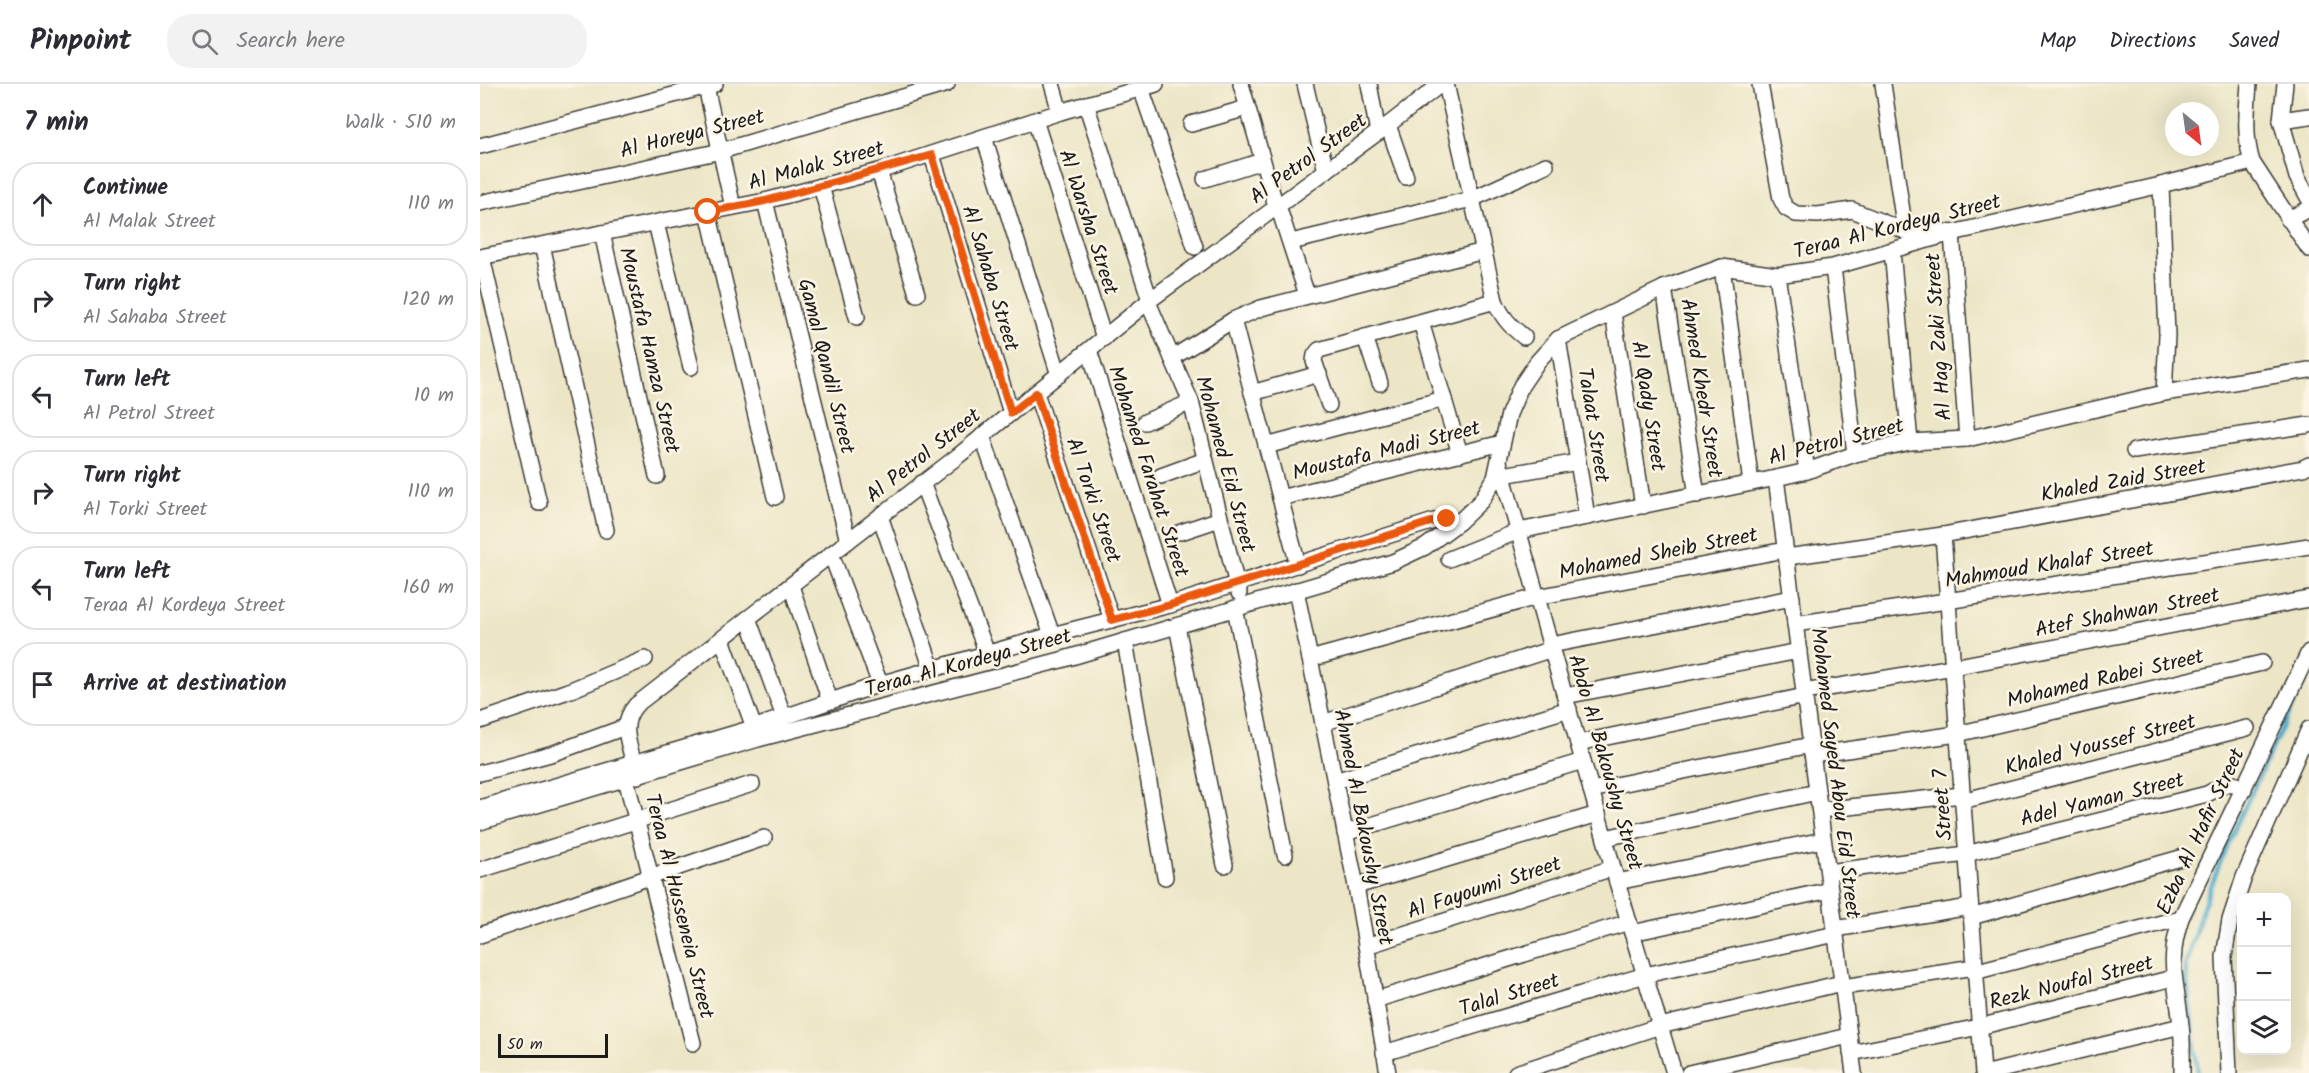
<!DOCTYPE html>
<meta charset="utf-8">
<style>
:root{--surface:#fff;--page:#f2f2f3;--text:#2b2b33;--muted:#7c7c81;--line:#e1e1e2}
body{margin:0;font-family:Kalam,sans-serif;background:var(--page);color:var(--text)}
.controls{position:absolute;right:18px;bottom:18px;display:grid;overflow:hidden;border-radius:12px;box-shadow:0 6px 24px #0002}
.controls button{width:54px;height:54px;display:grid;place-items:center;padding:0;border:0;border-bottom:2px solid var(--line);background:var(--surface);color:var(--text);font:30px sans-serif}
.compass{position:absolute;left:1685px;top:18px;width:54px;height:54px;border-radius:50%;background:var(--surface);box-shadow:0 6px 24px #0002;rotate:151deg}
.scale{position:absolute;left:18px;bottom:15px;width:110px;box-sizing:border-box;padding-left:6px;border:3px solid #1c1c1c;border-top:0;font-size:16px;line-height:21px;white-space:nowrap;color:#1c1c1c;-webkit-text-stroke:4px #fcf5e5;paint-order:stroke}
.stop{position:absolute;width:18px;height:18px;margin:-14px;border:4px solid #ea580c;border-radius:50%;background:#fff}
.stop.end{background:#ea580c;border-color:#fff;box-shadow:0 2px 6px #0008}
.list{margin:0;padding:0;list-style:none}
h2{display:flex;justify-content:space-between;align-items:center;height:78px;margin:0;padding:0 24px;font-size:26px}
h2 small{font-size:20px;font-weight:400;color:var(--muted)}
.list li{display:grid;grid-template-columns:39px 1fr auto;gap:18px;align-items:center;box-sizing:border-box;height:84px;margin:0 12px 12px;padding:0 12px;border:2px solid var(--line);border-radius:24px}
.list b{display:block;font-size:22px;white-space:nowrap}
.list p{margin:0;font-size:20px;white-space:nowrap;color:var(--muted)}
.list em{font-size:20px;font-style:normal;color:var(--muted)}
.icon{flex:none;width:33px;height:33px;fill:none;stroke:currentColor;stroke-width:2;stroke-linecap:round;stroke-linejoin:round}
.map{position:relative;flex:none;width:1829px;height:989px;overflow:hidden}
header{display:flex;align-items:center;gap:36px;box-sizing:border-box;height:84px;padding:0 30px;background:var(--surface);border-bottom:2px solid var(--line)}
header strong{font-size:28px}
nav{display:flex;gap:33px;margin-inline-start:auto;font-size:21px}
.search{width:420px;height:54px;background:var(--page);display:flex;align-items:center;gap:15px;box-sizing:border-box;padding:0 21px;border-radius:24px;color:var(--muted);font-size:22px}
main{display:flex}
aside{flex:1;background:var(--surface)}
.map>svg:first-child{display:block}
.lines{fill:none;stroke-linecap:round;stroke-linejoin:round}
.stream{stroke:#4cabcb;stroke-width:4.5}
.street-casing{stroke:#3b3a36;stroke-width:18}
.street{stroke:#fff;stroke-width:15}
.route{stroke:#ea580c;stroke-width:8}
.labels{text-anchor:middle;stroke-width:5;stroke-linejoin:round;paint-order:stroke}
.street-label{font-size:21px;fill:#1c1c1c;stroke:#fcf5e5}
</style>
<header>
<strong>Pinpoint</strong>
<div class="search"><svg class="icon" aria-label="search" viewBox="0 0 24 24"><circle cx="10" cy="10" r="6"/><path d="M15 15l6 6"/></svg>Search here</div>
<nav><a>Map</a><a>Directions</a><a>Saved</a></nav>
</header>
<main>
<aside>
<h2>7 min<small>Walk · 510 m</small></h2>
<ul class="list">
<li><svg class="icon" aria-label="ahead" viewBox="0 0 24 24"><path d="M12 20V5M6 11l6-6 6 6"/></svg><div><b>Continue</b><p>Al Malak Street</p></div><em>110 m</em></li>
<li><svg class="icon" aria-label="right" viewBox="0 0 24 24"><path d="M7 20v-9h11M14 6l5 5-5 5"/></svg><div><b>Turn right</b><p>Al Sahaba Street</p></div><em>120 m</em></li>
<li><svg class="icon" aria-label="left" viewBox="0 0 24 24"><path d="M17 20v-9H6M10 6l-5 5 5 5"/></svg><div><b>Turn left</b><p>Al Petrol Street</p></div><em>10 m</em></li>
<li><svg class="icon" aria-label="right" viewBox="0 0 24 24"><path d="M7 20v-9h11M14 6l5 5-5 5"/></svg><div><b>Turn right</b><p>Al Torki Street</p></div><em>110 m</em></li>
<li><svg class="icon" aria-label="left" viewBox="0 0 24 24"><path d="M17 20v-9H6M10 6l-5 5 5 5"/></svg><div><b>Turn left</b><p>Teraa Al Kordeya Street</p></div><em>160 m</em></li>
<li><svg class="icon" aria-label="arrive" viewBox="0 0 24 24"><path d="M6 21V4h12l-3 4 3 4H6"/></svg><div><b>Arrive at destination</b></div></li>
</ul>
</aside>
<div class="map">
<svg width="1829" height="989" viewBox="0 0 1829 989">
<rect width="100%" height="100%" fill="#fcf5e5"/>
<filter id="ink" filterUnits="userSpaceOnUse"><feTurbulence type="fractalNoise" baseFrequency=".0167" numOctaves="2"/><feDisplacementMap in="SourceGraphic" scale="12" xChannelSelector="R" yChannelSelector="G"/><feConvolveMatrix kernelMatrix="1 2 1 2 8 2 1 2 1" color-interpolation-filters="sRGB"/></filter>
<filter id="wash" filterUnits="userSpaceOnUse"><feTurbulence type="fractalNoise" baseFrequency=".008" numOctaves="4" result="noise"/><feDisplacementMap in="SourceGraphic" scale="24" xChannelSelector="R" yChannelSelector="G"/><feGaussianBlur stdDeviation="1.35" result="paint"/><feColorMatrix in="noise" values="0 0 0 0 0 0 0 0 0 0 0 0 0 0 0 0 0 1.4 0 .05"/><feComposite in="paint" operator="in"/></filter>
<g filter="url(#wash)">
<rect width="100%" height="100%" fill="#ece6c7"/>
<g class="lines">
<polyline class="stream" points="1718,989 1705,882 1723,823 1747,761 1829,586"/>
</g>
</g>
<g filter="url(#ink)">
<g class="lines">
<g class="street-casing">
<g id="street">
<polyline points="572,0 580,28"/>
<polyline points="761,0 796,123"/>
<polyline points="825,0 846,87"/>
<polyline points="889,0 898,49"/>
<path d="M966 0 1015 217C1022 233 1030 242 1044 253"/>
<polyline points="1280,0 1301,115 1306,124 1316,130 1338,131 1372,126 1425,147 1451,146 1472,149 1487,355"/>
<polyline points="1403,0 1425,147"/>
<path d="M1769 0C1767 26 1764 53 1772 78L1829 165"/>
<polyline points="1805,0 1801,36 1817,93 1829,115"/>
<polyline points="226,3 253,123"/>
<polyline points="661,4 715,163"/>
<polyline points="606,20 670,216"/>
<polyline points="555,36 624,254"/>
<polyline points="1801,36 1829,32"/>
<polyline points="711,40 767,24"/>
<polyline points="908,41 926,93"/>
<polyline points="504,53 579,291"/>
<polyline points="0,62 235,0"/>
<polyline points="452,71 531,329"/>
<polyline points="399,87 437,210"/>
<polyline points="725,95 782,77"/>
<polyline points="1681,101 1687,251 1684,309"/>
<polyline points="341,102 377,233"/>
<polyline points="285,117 368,457"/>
<polyline points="0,119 241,67 467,0"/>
<polyline points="798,122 827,211"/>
<polyline points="228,128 295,413"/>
<polyline points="1808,135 1829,125"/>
<polyline points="176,139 211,283"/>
<polyline points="122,149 177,392"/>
<polyline points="811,158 992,115 1066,81"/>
<polyline points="62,161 126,446"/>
<polyline points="1412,167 1430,358"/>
<polyline points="0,173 285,117 399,87 580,28 676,0"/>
<polyline points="2,173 59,419"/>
<polyline points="1242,183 1271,399"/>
<polyline points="1353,183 1375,370"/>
<polyline points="1297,191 1327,387"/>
<polyline points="1184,204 1217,411"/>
<polyline points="668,218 711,318 759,509"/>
<polyline points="1133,229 1163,422"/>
<polyline points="753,236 818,481"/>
<polyline points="941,238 980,370"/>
<polyline points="885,253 900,299"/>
<polyline points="1078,255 1107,433"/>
<polyline points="609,266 690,521"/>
<polyline points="692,274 753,236 781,224 1004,167"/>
<polyline points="556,309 632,536"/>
<polyline points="772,309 839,290"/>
<polyline points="849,321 834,277 835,271 839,266 1015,217"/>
<polyline points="665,338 711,318"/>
<polyline points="502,352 572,551"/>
<polyline points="786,362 964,315"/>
<polyline points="1654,367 1829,341"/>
<polyline points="1019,378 1137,798 1194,989"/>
<polyline points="1023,391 1098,378"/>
<polyline points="681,392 725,376"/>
<polyline points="1296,394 1374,989"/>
<polyline points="442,399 507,569"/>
<polyline points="800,414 1022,359"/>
<polyline points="400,432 452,585"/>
<polyline points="701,448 740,435"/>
<polyline points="1463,451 1503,989"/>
<polyline points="351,470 400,600"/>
<polyline points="1307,473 1463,451 1823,384 1829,381"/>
<polyline points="969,475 1039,447 1296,394 1327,387 1375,370 1430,358 1487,355 1684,309 1829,286"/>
<polyline points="311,502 350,617"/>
<polyline points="816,506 876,802 908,989"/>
<polyline points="755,524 805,771"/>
<polyline points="268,534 304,633"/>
<polyline points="1315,540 1829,462"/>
<polyline points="697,542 745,781"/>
<polyline points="242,555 277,652"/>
<polyline points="645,557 685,793"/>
<polyline points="1071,561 1312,514"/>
<polyline points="830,575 1057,513 1305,466"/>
<polyline points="1324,608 1473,583 1829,515"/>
<polyline points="1085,612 1319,567"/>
<polyline points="0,637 91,606 165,575"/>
<polyline points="843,639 1072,565"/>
<polyline points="1098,659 1325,612"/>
<polyline points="1332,671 1477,650 1782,579"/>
<polyline points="0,689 74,669 145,643"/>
<path d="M158 692C152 668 137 642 156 621L478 372 670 216 908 41 961 0"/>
<polyline points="146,695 213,959"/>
<polyline points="855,697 1089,625"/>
<polyline points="1111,706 1331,661"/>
<polyline points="1482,717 1767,644"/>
<polyline points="0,724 273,644 400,600 572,551 690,521 954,437 967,435 979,438"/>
<polyline points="1340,726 1482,711"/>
<polyline points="0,738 278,655 581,576 913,478 945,463 979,438 1001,417 1015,394 1029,330 1041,302 1058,277 1078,255 1184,204 1242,183 1297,191 1353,183 1472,149 1681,101 1772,78"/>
<polyline points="865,749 1103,677"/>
<polyline points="1125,754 1337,708"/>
<polyline points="0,786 272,700"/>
<path d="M1348 788 1486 770 1727 710C1744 702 1746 694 1764 705"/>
<polyline points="1137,798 1343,756"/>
<polyline points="876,802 1118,730"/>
<polyline points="1491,833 1704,773"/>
<polyline points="1355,845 1490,823"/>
<polyline points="1152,849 1350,806"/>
<polyline points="0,851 284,754"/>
<polyline points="886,862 1133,784"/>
<polyline points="1494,888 1701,834"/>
<polyline points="1363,903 1494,883"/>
<polyline points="895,916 1149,838"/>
<polyline points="904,969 1165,891 1356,850"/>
<polyline points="1371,969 1499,943 1693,894"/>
<polyline points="1036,989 1180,942 1362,899"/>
<polyline points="1209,989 1369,952"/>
<polyline points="1508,989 1701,942"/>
<path d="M1702 989C1702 973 1703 957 1701 942 1697 897 1686 880 1701 834L1829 568"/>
<polyline points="1749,989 1744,873 1750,836 1764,793 1829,645"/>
</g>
</g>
<use href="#street" class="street"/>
</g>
</g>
<g class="lines" filter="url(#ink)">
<polyline class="route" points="228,128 285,117 452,71 531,329 556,309 632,536 690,521 954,437 967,435"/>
</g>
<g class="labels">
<g class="street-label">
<text transform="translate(212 49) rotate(-14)" y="7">Al Horeya Street</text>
<text transform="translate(828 74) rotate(-36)" y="7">Al Petrol Street</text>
<text transform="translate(336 81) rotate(-15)" y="7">Al Malak Street</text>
<text transform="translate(609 138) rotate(72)" y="7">Al Warsha Street</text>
<text transform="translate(1417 142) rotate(-14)" y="7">Teraa Al Kordeya Street</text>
<text transform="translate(511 194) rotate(73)" y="7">Al Sahaba Street</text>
<text transform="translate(1458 253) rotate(-94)" y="7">Al Hag Zaki Street</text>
<text transform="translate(170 266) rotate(77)" y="7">Moustafa Hamza Street</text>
<text transform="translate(347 282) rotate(76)" y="7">Gamal Qandil Street</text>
<text transform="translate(1222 304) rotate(81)" y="7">Ahmed Khedr Street</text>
<text transform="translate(1169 322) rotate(81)" y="7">Al Qady Street</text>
<text transform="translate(1114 341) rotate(81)" y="7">Talaat Street</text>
<text transform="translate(1356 357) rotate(-14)" y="7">Al Petrol Street</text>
<text transform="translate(906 366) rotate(-14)" y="7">Moustafa Madi Street</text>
<text transform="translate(443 371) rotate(-38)" y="7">Al Petrol Street</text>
<text transform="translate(746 380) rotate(75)" y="7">Mohamed Eid Street</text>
<text transform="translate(669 387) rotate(72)" y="7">Mohamed Farahat Street</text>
<text transform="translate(1643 396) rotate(-10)" y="7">Khaled Zaid Street</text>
<text transform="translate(614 416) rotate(71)" y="7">Al Torki Street</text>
<text transform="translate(1178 469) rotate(-11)" y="7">Mohamed Sheib Street</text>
<text transform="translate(1569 480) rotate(-9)" y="7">Mahmoud Khalaf Street</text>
<text transform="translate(1647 528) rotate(-11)" y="7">Atef Shahwan Street</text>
<text transform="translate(488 578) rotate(-15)" y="7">Teraa Al Kordeya Street</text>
<text transform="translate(1625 594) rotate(-13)" y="7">Mohamed Rabei Street</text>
<text transform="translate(1620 660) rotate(-14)" y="7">Khaled Youssef Street</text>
<text transform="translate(1126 678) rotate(74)" y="7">Abdo Al Bakoushy Street</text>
<text transform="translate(1356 689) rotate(83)" y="7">Mohamed Sayed Abou Eid Street</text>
<text transform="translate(1622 715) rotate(-14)" y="7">Adel Yaman Street</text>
<text transform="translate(1462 721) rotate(-94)" y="7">Street 7</text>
<text transform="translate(884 743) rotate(79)" y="7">Ahmed Al Bakoushy Street</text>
<text transform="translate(1720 747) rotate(-65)" y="7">Ezba Al Hafir Street</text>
<text transform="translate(1004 803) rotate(-18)" y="7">Al Fayoumi Street</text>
<text transform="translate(200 822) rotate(76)" y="7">Teraa Al Husseneia Street</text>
<text transform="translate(1591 898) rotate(-14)" y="7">Rezk Noufal Street</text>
<text transform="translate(1029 910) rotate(-17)" y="7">Talal Street</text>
</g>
</g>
</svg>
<div class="controls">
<button>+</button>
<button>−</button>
<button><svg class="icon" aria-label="layers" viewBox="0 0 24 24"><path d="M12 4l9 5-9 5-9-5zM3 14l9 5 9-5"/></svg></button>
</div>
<svg class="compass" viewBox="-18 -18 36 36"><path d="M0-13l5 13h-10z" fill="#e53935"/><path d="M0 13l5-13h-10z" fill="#7c7c81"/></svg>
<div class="scale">50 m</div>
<div class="stop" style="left:228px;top:128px"></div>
<div class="stop end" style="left:967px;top:435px"></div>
</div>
</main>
